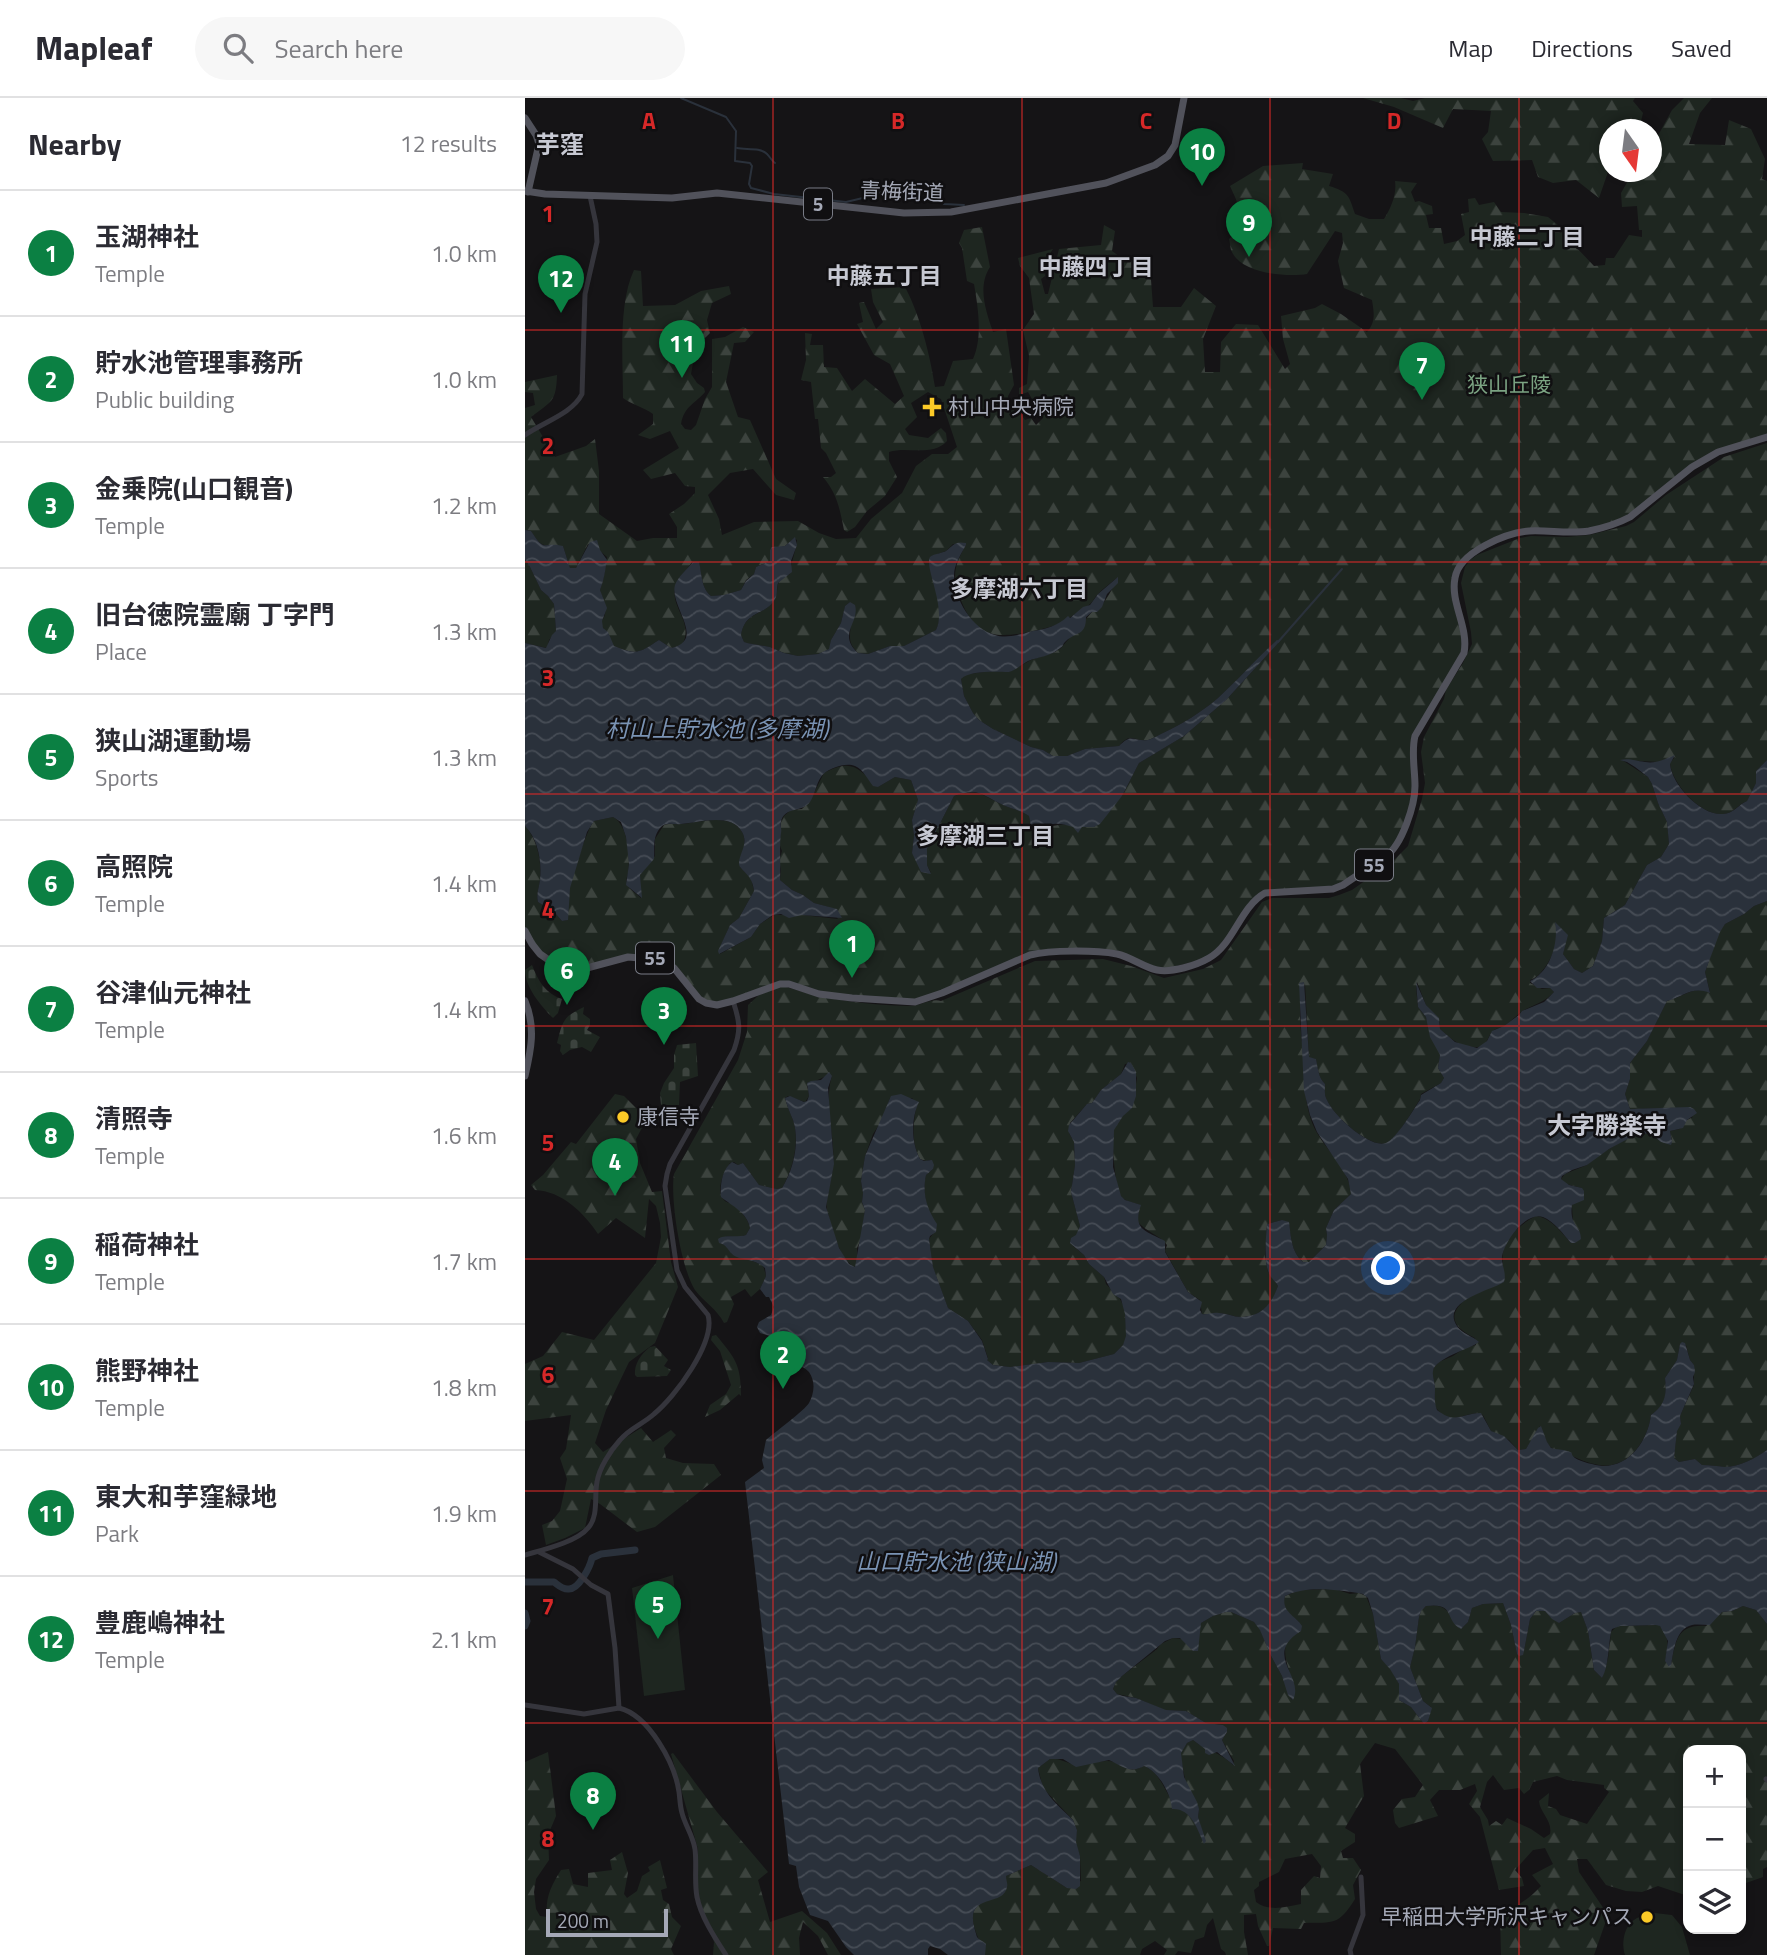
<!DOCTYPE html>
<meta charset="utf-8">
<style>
:root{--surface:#fff;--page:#f7f7f7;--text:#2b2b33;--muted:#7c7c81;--line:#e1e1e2;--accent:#0b8043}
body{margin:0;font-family:"Titillium Web","Noto Sans JP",sans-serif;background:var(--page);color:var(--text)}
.controls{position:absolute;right:21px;bottom:21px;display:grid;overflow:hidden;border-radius:14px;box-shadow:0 4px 10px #0003}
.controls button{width:63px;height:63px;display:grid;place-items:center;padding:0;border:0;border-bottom:2px solid var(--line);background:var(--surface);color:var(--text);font:35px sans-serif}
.compass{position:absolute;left:1074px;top:21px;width:63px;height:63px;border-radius:50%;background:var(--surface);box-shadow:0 4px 10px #0003;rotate:166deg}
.scale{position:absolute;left:21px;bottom:18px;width:122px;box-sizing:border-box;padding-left:7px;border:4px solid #a5a9b7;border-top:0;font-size:19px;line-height:24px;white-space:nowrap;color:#a5a9b7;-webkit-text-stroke:5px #100f11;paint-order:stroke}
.you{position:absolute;left:864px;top:1171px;width:24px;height:24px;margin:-18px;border:5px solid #fff;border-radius:50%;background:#1a73e8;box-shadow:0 0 0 10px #1a73e833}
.badge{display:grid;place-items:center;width:46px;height:46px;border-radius:50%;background:var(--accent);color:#fff;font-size:23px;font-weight:700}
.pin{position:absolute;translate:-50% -58px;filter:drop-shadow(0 2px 4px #0008)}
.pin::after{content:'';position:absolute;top:37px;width:24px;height:21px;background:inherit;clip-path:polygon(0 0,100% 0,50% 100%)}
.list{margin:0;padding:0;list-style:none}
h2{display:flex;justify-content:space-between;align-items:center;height:91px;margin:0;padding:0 28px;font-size:30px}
h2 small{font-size:23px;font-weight:400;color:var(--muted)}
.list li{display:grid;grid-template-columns:46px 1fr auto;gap:21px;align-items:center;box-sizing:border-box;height:126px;padding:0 28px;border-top:2px solid var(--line)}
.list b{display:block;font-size:26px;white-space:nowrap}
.list p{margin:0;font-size:23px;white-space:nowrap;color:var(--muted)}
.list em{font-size:23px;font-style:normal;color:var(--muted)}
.icon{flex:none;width:38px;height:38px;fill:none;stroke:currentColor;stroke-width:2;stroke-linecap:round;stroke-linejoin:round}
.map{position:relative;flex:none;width:1242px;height:1857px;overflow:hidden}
header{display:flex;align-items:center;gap:42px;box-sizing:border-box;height:98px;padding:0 35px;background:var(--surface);border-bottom:2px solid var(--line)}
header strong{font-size:33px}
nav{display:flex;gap:38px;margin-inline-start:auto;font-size:24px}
.search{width:490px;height:63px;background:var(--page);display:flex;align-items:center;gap:18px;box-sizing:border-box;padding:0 24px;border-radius:38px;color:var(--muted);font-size:26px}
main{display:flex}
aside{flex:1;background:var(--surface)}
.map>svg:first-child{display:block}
.forest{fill:url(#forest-firs);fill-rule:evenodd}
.cemetery{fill:url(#cemetery-stones)}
.garden{fill:#1e2620}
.water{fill:url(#water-waves)}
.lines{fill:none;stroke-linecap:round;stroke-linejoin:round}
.stream{stroke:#2a313b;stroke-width:2}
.river{stroke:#2a313b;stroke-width:7}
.minor{stroke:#35353c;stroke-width:5}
.major{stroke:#51525b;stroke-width:7}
.grid{fill:none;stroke:#d62828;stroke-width:2;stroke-opacity:0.55}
.poi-dot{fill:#fcca27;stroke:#100f11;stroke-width:2.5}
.labels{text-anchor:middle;stroke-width:5;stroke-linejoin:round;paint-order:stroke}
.shield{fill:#100f11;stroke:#787b85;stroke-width:2}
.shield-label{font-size:19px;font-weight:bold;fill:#a5a9b7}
.street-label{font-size:21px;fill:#a5a9b7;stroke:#100f11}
.park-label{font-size:21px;fill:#7ba382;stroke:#100f11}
.poi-label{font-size:21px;fill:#a5a9b7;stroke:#100f11;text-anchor:start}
.neighbourhood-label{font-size:23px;font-weight:bold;fill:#c7c9d3;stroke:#100f11}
.water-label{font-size:23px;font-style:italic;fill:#7a93b4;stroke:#100f11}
.quarter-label{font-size:24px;font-weight:bold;fill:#c7c9d3;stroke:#100f11}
.grid-label{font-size:23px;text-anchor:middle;font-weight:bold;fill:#d62828;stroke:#100f11;stroke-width:5;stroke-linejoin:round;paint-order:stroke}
</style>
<header>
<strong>Mapleaf</strong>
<div class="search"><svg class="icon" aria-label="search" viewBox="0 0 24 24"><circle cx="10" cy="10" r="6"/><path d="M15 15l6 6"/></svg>Search here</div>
<nav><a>Map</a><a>Directions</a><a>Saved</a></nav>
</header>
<main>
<aside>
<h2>Nearby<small>12 results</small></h2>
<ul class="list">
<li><span class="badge">1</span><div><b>玉湖神社</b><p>Temple</p></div><em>1.0 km</em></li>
<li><span class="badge">2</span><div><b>貯水池管理事務所</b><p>Public building</p></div><em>1.0 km</em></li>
<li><span class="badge">3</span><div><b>金乗院(山口観音)</b><p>Temple</p></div><em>1.2 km</em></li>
<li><span class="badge">4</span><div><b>旧台徳院霊廟 丁字門</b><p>Place</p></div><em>1.3 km</em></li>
<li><span class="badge">5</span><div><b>狭山湖運動場</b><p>Sports</p></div><em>1.3 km</em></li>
<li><span class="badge">6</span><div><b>高照院</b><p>Temple</p></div><em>1.4 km</em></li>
<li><span class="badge">7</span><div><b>谷津仙元神社</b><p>Temple</p></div><em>1.4 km</em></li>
<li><span class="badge">8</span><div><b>清照寺</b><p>Temple</p></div><em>1.6 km</em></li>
<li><span class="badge">9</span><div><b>稲荷神社</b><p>Temple</p></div><em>1.7 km</em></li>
<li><span class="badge">10</span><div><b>熊野神社</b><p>Temple</p></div><em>1.8 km</em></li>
<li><span class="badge">11</span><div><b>東大和芋窪緑地</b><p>Park</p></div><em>1.9 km</em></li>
<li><span class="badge">12</span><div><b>豊鹿嶋神社</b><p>Temple</p></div><em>2.1 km</em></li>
</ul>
</aside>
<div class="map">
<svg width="1242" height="1857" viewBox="0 0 1242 1857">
<defs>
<pattern id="forest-firs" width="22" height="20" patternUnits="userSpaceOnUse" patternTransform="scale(1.75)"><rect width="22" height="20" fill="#1e2620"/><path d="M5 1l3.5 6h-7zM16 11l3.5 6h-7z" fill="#3c433e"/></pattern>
<pattern id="cemetery-stones" width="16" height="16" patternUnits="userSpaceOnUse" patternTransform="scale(1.75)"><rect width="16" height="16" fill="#1e2620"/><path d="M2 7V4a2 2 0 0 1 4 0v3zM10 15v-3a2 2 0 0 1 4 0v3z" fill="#3c433e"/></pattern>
<pattern id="water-waves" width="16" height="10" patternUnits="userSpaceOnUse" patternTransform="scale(1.75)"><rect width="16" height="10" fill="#2a313b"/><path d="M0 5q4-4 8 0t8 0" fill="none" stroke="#464c55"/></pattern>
</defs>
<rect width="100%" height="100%" fill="#151416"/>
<g class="forest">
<polygon points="838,0 876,0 888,3 900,0 1110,0 1108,3 1118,15 1114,31 1084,32 1084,71 1074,100 1051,82 1028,85 1013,79 1007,62 968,63 957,41 963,34 966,13 928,11 918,30 869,9"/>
<path d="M1159 0H1187L1175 15 1164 46 1200 47 1204 22 1226 31 1240 61 1237 81 1242 83V339L1193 354 1168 369 1105 419 1065 433 995 435 945 456 930 479 940 547 892 632 890 688 875 743 818 787 740 795 685 859 637 872 601 858 516 855 402 901 327 900 264 886 208 903 181 905 144 865 117 859 51 872 15 856 0 833V728C12 741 17 763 15 782 14 790 11 796 13 804L30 815 37 823 43 822C43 814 42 806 43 799 44 787 62 730 69 723L88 719C104 727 107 767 101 782L104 790 116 800 115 777 130 758V741L139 727C145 725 150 727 156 726 173 725 208 713 218 736 222 746 216 759 215 769L226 780 229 793 214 820 205 827 196 847 195 856 226 839 235 826 249 817H277L313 821 304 809 289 805 278 797 267 792 255 782 256 771 254 763 257 753 254 745 256 734V724L259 718 266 712 277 711 285 703 299 675C327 660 333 670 353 689L370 679 386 682 393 702 387 722 389 738 387 755 406 775 402 767V751L429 698C456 689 460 700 483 709 491 712 497 713 504 718L506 729 517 733C533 722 551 729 569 729L597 698 614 665 659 638 701 602 754 544 751 543C731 561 713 582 693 600 677 614 657 626 638 635 634 637 627 641 623 642 609 644 606 633 594 648L560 651 542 658H528L518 652 506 649 468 631 454 622 448 615 439 598 436 581 438 578 444 576 475 572 484 574 506 562 530 554 536 550 567 514H572C577 508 591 486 593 479 586 485 578 490 572 497 570 499 568 503 566 505 562 509 550 516 544 520 533 528 517 531 504 534 472 540 453 540 438 507 427 482 427 471 441 447L428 446 421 453 407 458 405 463C407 485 421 512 411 532L379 548H365L343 556 333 555C321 543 326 537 326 522 326 517 326 510 325 504L320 508 316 525 306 542 305 551 293 556 273 558 259 555 245 549 222 545 219 544 216 537C220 513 240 518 249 502 257 490 245 486 265 476 266 463 271 454 272 442L269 440 260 448 245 452V463L231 469 229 476 221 482 216 492 199 497 186 498C176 490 177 476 174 465L167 464C162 471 154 479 151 487 143 509 170 523 157 547L146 550 134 542C115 554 113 558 89 548 87 546 78 529 77 528 75 521 79 522 80 516 82 508 77 499 75 492 79 481 80 471 82 459 76 453 71 450 63 446L51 470H45L38 448C19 449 16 449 6 433L0 432V310L10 307 8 295 0 294V284L32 277C31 304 27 303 6 319L30 359 61 348 70 341 74 373V416L112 443 128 440H152V429L144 416 159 406 170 395V389L160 388 150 375 126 381 118 372 154 350 145 333 125 341 113 337 128 326V316C118 309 108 307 98 300 98 262 93 206 109 172L116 173 118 208 150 207 176 193 204 188 206 196 187 205 182 222 185 235 180 240 172 242 166 276 172 285 179 290 180 294C171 305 159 308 156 326L160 331 166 332 171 327 180 301 187 289V241L200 239 218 229 229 234 220 244 209 245 201 284 213 319 225 322 251 381 271 395 269 402 251 397 228 371 205 375 183 397 194 421 197 437 229 424 273 423 294 435 311 441 331 440 346 421 377 395 391 368 407 356H423L432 349 416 301 403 294 386 305 392 319 380 331 384 337 403 340 416 330 421 335 422 343C408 359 381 348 364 354V363L372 379 360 398 342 413 330 429 322 434 319 432C315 412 312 395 298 379H306L311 375 301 355 296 350 293 321H290L286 284 276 282 281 262 280 235 287 236 285 247H298L299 269 312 270 327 293 340 281 370 306 379 298 365 266 349 257 332 226 338 224 334 205 339 204 351 231 358 224 348 204 346 191 380 189C395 217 405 257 410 289L419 288 428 263 448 261C458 239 453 209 449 186L442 183 437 150 434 145 439 132 457 129 465 169C452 189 461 213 468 234L481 231 489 287 483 298 484 312 492 311 500 322 506 320 511 327 518 320 503 294 494 297V290L502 286 504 258 498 232 509 216 504 180 495 168 493 160 528 151 518 166 520 178 516 181 520 196H523L534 151 576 147 579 127 590 133 587 153 598 161 616 165 626 182 628 209H656L669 190 691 208 678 241 680 274H695L696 244 711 226 733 227 760 271 765 266 758 241 756 218 790 210 797 206 816 216 842 234C851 224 849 215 847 202L819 190 813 163 818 145 817 135 810 133 782 176C761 179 715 176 706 152 705 148 705 144 704 141 725 126 713 106 705 88L738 68 778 65 777 71 808 76 804 88C824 94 824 98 830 116L844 121H859C866 110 872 96 870 83L892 85 886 94 890 104 894 103 907 108 908 116 901 117 904 130H916L919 146 932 143 940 137 936 116 944 114 943 101 950 100 954 107 969 104 976 114 999 115 1023 119 1053 143 1050 148 1069 168 1080 167 1081 160H1089L1104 137 1117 139V132H1114L1112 108 1097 109 1096 95 1108 74H1126L1127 41 1130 43 1147 12Z"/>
<path d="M1242 345V662L1231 673V685L1222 703C1213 706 1208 716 1198 716 1176 718 1147 686 1145 665L1150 659 1143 660 1134 664 1097 662 1123 679 1127 686 1133 705 1142 724 1144 746 1136 759 1122 767 1100 807 1079 820 1077 843 1068 868 1057 875 1049 871 1038 856 1042 837 1031 826C1032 830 1033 834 1033 838 1031 852 1019 878 1005 882V885L1017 891 1025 890 1029 894C1021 903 1011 906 1001 911 993 915 987 923 979 928 976 930 972 930 969 932 961 938 964 950 949 949 935 949 925 940 915 931V924L901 907 892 884 891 890 893 909 901 919 915 957 913 970 919 980 916 985 896 996 895 1001C888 1012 872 1040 862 1045 845 1051 808 1017 802 1002 799 997 800 992 800 986 793 979 793 971 791 961L784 960 780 885C778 895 775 907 775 917 775 930 777 943 778 955 780 981 778 1010 792 1035 803 1054 825 1073 826 1096L809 1112 801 1130 802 1137 801 1147 784 1164H778C767 1155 766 1140 764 1126L757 1122 742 1126 740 1158 743 1174 753 1188C748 1205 736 1219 717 1219 709 1219 702 1215 694 1215 688 1215 683 1217 677 1216L675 1202 663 1194 640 1153 642 1147C635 1137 621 1134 612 1123L615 1107C609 1104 600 1104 596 1098 590 1089 586 1041 589 1031 591 1023 600 1015 607 1010L612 980 606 965 600 966 596 976 576 992 567 1005 562 1006 545 1025 544 1035 549 1044 550 1067 546 1094 555 1128 548 1148 559 1157 564 1166 579 1179 581 1186 595 1201 600 1211 601 1230V1241L598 1247 589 1256 554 1265 523 1264 485 1269 468 1267 462 1262 463 1260 457 1242 443 1223 423 1210 408 1170 404 1141 408 1136C405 1116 396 1097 401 1077L408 1071 405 1062 401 1063 395 1061C386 1044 388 1024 392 1006L387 1000H365L357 1022 348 1036 340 1058 336 1083 338 1095 337 1104 340 1112 336 1141 332 1150V1167L329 1169C314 1160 306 1128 302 1111 300 1102 307 1081 308 1069 311 1039 298 1007 307 978L299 979 282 987 284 998 280 1004 263 998 260 1000C262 1008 265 1015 268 1022 275 1043 268 1071 257 1090L252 1091 234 1087 218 1065 213 1067 209 1064 205 1065C199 1072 190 1094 199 1102 201 1105 206 1105 209 1107 216 1113 223 1121 225 1130L221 1137 213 1139 202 1138 195 1145 202 1148 207 1156 238 1167 241 1178 235 1191 226 1199 220 1191 206 1199 209 1206 202 1224 199 1225C192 1211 179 1204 170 1192 156 1170 145 1101 149 1076L213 962 222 934 223 907 234 897 255 889H261C301 902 342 907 385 908 396 908 406 900 416 903L510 863 578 861 606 868 639 880 678 871 696 862 737 804 747 800H804L814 797 827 792 868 763 883 748 897 701 900 685 896 654 899 639 919 601 921 592 938 565 947 546 946 534 936 485 940 469 945 462 952 457 995 440 1006 438 1042 439 1064 437 1101 428 1109 424 1141 397 1199 359Z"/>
<polygon points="0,461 5,469 16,492 23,498 29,506 31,533 24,542 22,550 0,545"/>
<path d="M1242 803V1352C1231 1360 1214 1369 1200 1369 1192 1368 1185 1367 1177 1367L1170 1361 1154 1364 1149 1360 1152 1332 1156 1326 1155 1318 1169 1287V1267L1165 1262 1161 1247 1155 1246 1152 1262 1140 1280C1142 1297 1141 1307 1126 1317 1123 1342 1103 1372 1074 1367 1063 1365 1053 1361 1043 1356 1038 1354 1032 1353 1028 1351 1020 1346 1019 1334 1015 1328L1001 1351 993 1352 984 1342 966 1333 958 1317C940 1310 926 1333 910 1308V1289L907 1274 910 1268 914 1264 928 1258 940 1250 951 1247 950 1240C931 1231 920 1219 940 1202 944 1198 951 1197 955 1193 963 1186 970 1175 978 1166 974 1145 993 1127 1011 1118 1026 1120 1036 1134 1046 1145L1054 1132 1048 1125 1047 1107 1050 1104 1057 1102V1090L1041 1086 1036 1081 1040 1076 1062 1067 1071 1059 1099 1042 1110 1037 1125 1035 1136 1044 1147 1042 1145 1033 1155 1031 1162 1022 1168 1019 1153 1010 1105 1011 1100 996 1105 981V965L1122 943 1142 903C1160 898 1167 888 1185 894L1180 874 1194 834 1200 826 1219 816 1229 808Z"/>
<path d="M90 996 99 998 116 1015 125 1009 127 1011 111 1041 115 1065 127 1094 137 1093 146 1164 153 1189 130 1245 104 1264 81 1312 70 1345 78 1354 116 1330 128 1344 146 1332 151 1337 139 1350 141 1360 158 1365 189 1366 196 1377 130 1429 112 1434 75 1406 66 1401 60 1430 40 1440 21 1447 17 1427 27 1423 35 1413 42 1381 35 1360 41 1351 46 1317 0 1323V1266L18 1258 37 1234 69 1242 131 1165 136 1139 135 1125 131 1108 124 1101 120 1140 91 1120 73 1136C59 1115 37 1093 10 1092L6 1087 18 1077 46 1044 51 1046Z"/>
<path d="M191 1237C210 1260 216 1266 216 1298L214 1296 195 1312 180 1319 185 1307 201 1296 206 1287 195 1253 186 1242 187 1238Z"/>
<path d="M810 1491 825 1496 834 1495 841 1498 848 1516 856 1561 865 1570 874 1586V1602L886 1609 899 1626 903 1623 906 1609 898 1603 885 1569 890 1549 894 1519 896 1513 901 1508C922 1505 924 1516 936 1531L943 1524 947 1510 958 1506 978 1505 986 1527 992 1556 999 1553 1005 1521 1011 1513H1020L1034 1525 1050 1515 1056 1514 1063 1533 1069 1572 1077 1580 1083 1561 1086 1534 1092 1528 1134 1527C1145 1538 1143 1549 1140 1563L1146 1567C1151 1543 1152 1526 1181 1528L1197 1514 1207 1513 1218 1508 1231 1512 1242 1526V1769L1238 1771V1779L1221 1785 1216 1775V1652H1163V1798L1133 1788 1117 1794 1101 1793 1081 1787 1062 1761H1052L1054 1774 1083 1817 1069 1857H976L975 1815C992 1809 1004 1801 1016 1788L1007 1777 1028 1766 1020 1750 1008 1752 990 1772 997 1780 999 1788 974 1792 955 1719 944 1706 952 1693 950 1686 935 1692H914L905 1702 913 1718 874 1730 870 1725 868 1712 877 1701 890 1699 898 1687 870 1651 850 1645 835 1666 839 1698 820 1730 830 1736V1744L816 1753 818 1760H828L836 1772 828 1787 830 1801C813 1828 809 1824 779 1825L776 1831 748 1830 744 1848H742L733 1828 731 1816 719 1817V1834L723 1857H701L700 1854 696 1851 688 1820 682 1827 679 1839 670 1842 666 1855 653 1853 650 1857H639L642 1852 630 1843 617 1851 615 1857H460C456 1842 436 1815 458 1804 466 1800 472 1800 479 1795L481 1778 506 1767 542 1790 556 1783 555 1758 550 1744 552 1732 548 1722 518 1690 513 1670 525 1661C534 1660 539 1664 547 1666 558 1667 570 1663 582 1663 597 1663 600 1678 619 1668 635 1674 640 1694 649 1706 653 1712 658 1711 663 1716 670 1723 675 1735 679 1745L673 1719 674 1711 661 1686 655 1655 662 1645 668 1642C682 1654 694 1653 708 1667L709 1663 697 1642 702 1634 698 1627 681 1625 661 1613 640 1612 611 1600 592 1596 588 1591 591 1584 597 1578 631 1552 636 1546 648 1540 658 1541 668 1553 676 1525 688 1518 701 1514H706L729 1524 735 1531 745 1556 757 1578 766 1601 768 1602C774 1579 744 1548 773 1535L774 1524C765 1516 756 1511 760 1498L775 1492ZM968 1677 979 1692 994 1690 999 1696 1004 1692 1008 1684 1032 1678 1042 1682 1079 1687V1690L1084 1694 1062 1726 1035 1717 1031 1711 1023 1708 1024 1695 1014 1703C1015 1715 1028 1723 1025 1736L1019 1740 1006 1731 982 1720 977 1727 971 1723 964 1728 963 1722 955 1709 962 1684ZM787 1756 796 1768 795 1780 789 1778 776 1792V1806C761 1809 744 1814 731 1804L729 1792 734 1788V1784L754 1774 760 1761Z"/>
<path d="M23 1654 31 1718 23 1737 24 1762 11 1781 9 1794 11 1811 15 1818 22 1819C20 1800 26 1788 36 1772L44 1771 48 1786 63 1789V1775L87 1772 85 1762 97 1754 103 1775 99 1796 102 1800 112 1793 117 1778 125 1773 123 1769 135 1762 142 1790 136 1792 138 1802 144 1806 147 1819 156 1828 146 1851 149 1857H0V1664Z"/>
<polygon points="148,1655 192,1714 243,1774 233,1782 245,1824 277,1813 302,1835 316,1857 303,1857 293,1838 278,1824 274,1840 275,1857 188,1857 189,1844 179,1818 173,1795 173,1751 146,1656"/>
</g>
<g class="cemetery">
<path d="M7 867C13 883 21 896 37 901L33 915 28 920C16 908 0 889 0 872Z"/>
<path d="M59 909 58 916 65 921V927L62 932 75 939 66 954 57 949 45 952 38 957 35 953 36 947 32 945C38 922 38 919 59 909Z"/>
<polygon points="171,945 173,978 155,984 154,1007 136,1007 135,995 139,985 149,970 149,957 152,947"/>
<path d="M130 1248 143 1262 139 1268 146 1272 142 1278 112 1279 110 1277C109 1266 116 1256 125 1249Z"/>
</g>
<g class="garden">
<polygon points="148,1477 160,1592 119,1598 107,1490"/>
<path d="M1130 1815 1147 1817 1157 1829 1165 1857H1100C1096 1844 1099 1827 1112 1820 1118 1817 1125 1816 1130 1815Z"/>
</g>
<g class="water">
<path d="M0 432 6 433C21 456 17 443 38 448L45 470H51L65 444 72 442 75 452 82 462C80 473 79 482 75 492L82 510 77 523 78 530 83 534 89 548C113 558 115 554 134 542L146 550C182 542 144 508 150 487 153 479 162 471 168 464H174C177 476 176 490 186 498L199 497 216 492 221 483 229 476 231 469 245 463V452L247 449 260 448 270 439 272 447 266 463 267 474 253 485C251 490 253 497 250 501 241 518 220 512 216 537L219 544 222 545 245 549 259 555 273 558 293 556 304 551 306 542 316 525 320 508 325 504 330 507C335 525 312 536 333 555L343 556 365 548H379L411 532C422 510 399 469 405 459 408 456 418 455 421 453 429 447 429 443 441 445V447C436 456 429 467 429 477 429 501 447 531 470 537 482 541 496 536 508 533 521 531 533 528 543 518L545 520 558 509 565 507 573 496 593 479V485L582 496 577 509 572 514H567L561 519C561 538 552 533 541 543 536 548 540 547 534 551 526 558 513 559 503 563 497 566 490 573 484 574 471 574 445 572 436 581L439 598 448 615 454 622 468 631 506 649 518 652 528 658H542L560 651 594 648C607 634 609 644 623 642 627 641 634 637 638 635 657 626 677 614 693 600 713 582 731 561 752 542L755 543 701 602 659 638 614 665 597 698 575 726 569 729H557L553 735 548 729C541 727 532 724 525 727 519 730 516 733 509 734L506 729 504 718C497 713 491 712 483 709 460 700 456 688 429 698L402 751V767L406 776 396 774 387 755 389 738 387 722 393 702 386 682 370 679 353 689 348 688C343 682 338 671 330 668 320 664 301 671 296 679 291 686 290 696 285 704 277 715 259 708 256 724 255 728 257 731 256 735 254 751 256 765 255 782L267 792 278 797 289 805 312 811 317 820 277 817 264 820 256 816 248 817 235 826 226 839 194 856 193 853 205 827 214 820 229 793C228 776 214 772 214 766 214 755 224 746 217 734 206 714 173 725 156 726 148 727 141 723 135 730 127 740 130 750 129 761L115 777 117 800 101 787 104 766 101 739 96 724 88 719 69 723 62 734 45 790 43 822 37 823 30 815 13 804C11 796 14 790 15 782 17 763 13 741 0 728V545L21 550 27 537 31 533 29 506 23 498 16 492 5 469 0 461Z"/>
<path d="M1150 657 1145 666C1147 687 1176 718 1198 716 1208 716 1214 706 1222 703L1231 685V673L1242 662V803L1229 808 1219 816 1200 826 1195 834 1180 874 1185 895C1167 888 1160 898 1142 903L1122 943 1105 965V981L1100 996 1105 1011 1165 1009 1169 1011 1172 1015 1162 1022 1158 1030 1145 1033 1147 1044 1146 1047 1136 1044 1125 1035 1110 1037 1084 1051 1062 1067 1047 1072 1037 1078 1036 1081 1044 1087 1057 1090 1059 1093V1102L1047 1107C1044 1128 1056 1127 1056 1141L1050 1145H1046C1039 1137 1029 1123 1018 1119 1001 1113 980 1143 977 1158 976 1167 982 1175 979 1184 967 1192 915 1203 932 1228 937 1236 948 1238 954 1244 945 1251 910 1260 908 1273 907 1278 910 1284 910 1290 910 1298 909 1304 912 1312 931 1327 937 1315 956 1315L966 1333 979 1338 993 1352 1001 1351 1013 1330 1016 1328 1022 1344 1026 1350C1032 1352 1037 1351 1042 1353 1050 1355 1044 1355 1050 1360 1056 1364 1070 1367 1077 1368 1105 1369 1123 1342 1126 1317 1140 1307 1142 1297 1140 1280L1152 1262 1155 1246 1157 1244 1160 1245 1165 1262 1169 1267 1170 1274 1168 1279 1169 1286 1155 1318 1156 1326 1152 1333 1149 1360 1154 1364 1170 1361 1177 1367C1185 1367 1192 1368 1200 1369 1214 1369 1231 1360 1242 1352V1526L1231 1512 1218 1508 1207 1513 1197 1514 1185 1527C1179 1527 1172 1526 1167 1527 1150 1531 1149 1553 1146 1567L1144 1569 1140 1563 1143 1543 1135 1528 1131 1527 1095 1528 1087 1531 1086 1534C1083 1549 1084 1567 1077 1580L1069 1572 1063 1533 1056 1514 1050 1515 1034 1525 1027 1521 1020 1513H1011L1005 1521 999 1553 998 1557 994 1558 992 1556 986 1527 978 1505 958 1506 947 1510 943 1524 936 1531C919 1522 931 1504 901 1508L896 1513 894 1519 890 1549 885 1569 898 1603 907 1610 903 1623 899 1626 886 1609 874 1602V1586L865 1571 856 1561 848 1516 843 1500 838 1496C815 1492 782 1487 760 1498 756 1514 770 1517 777 1528L776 1533C737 1557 780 1578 768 1602L763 1597 757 1578 745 1556 735 1532 729 1524 706 1514H701L688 1518 676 1525 673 1553H668L655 1540H648L640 1543 597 1578 591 1584 588 1591 592 1596 598 1598 611 1600 641 1612 661 1613 681 1625 698 1627 702 1630V1634L697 1642 710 1668 692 1654 684 1657 680 1655V1651L668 1642 662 1645 656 1655 659 1679 672 1704 674 1711 673 1719 681 1743 679 1746C672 1730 666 1710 647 1711 646 1696 634 1674 619 1668 605 1676 597 1668 584 1662L551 1669 538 1661H525L513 1670C516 1695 532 1706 548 1722L552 1732 551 1744 555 1758V1788L551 1791 542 1790 506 1767 481 1778C481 1782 483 1786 482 1789 479 1809 441 1795 449 1828 449 1829 452 1839 452 1839 454 1842 458 1843 461 1846L460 1857H423L415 1851 405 1848 403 1851V1857H329L321 1849 303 1823 285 1817 274 1789 271 1768 264 1766 220 1384 239 1370 237 1362 241 1342C249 1335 280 1312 284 1305 289 1296 291 1284 284 1274 277 1266 267 1268 262 1260L240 1259 248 1245V1239L235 1235 232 1229 234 1224 246 1217 249 1209 244 1199H241L235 1191 241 1178 240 1170C230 1160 215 1163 207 1156 202 1151 202 1147 194 1145L193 1141C199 1136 212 1140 221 1137L225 1130C222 1114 207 1108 196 1099 195 1087 197 1071 207 1064L213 1067 218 1065 234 1087 252 1091 257 1090C269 1071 275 1043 268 1022 265 1015 262 1008 260 1000L265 998 279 1004 282 1003 284 998 282 985 286 983 296 982 304 974 307 978 303 990 309 1066 301 1109 314 1150 324 1166 330 1169 340 1112 337 1104 338 1095 336 1083 340 1058 366 998 376 996 394 1004C386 1020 386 1045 395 1061L399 1063 407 1062 409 1067 408 1071 401 1077C397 1096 402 1111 412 1126L411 1134 405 1138 404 1141 408 1169 423 1210 443 1223 457 1243 463 1261 462 1262 468 1267 485 1269 523 1264 554 1265 589 1256 598 1247 601 1238 600 1216 596 1201 588 1196 579 1179 564 1166 559 1157 545 1145 546 1140 551 1137 555 1128 546 1094 550 1067 549 1044 543 1033 544 1027 562 1006 567 1005 576 992 596 976 603 964 606 965 611 974V998L607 1010 598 1018 589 1032 588 1069 596 1098 600 1102 616 1107C607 1132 621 1133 640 1143V1154L663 1194 677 1204 675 1212 677 1216C683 1217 687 1214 694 1215 701 1215 709 1219 716 1219 737 1219 747 1205 753 1188 751 1184 748 1182 746 1179 738 1169 741 1139 742 1126L757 1122 764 1124C766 1138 766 1154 778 1164H784L801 1147 802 1137 801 1130 809 1112 826 1096 823 1081 792 1034 785 1017 779 993 774 885 779 884 784 959 791 961C793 970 793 979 800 986 800 992 799 997 802 1002 808 1017 845 1051 861 1045 872 1040 888 1012 895 1002L896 997 916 985 919 980 913 970 915 957 905 939 901 919 893 909 891 884 901 907 914 920 915 931 930 944 952 950 962 943 967 933 979 928 994 917 997 913 1019 904 1029 894 1025 890H1012L1005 883C1025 874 1034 845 1030 824L1043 837 1038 856 1049 871 1057 875 1068 868 1077 843 1079 820 1100 807 1122 767 1136 759 1144 746 1142 724 1133 705 1127 686 1123 679 1110 669 1102 664 1095 662C1105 660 1110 663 1120 664 1131 666 1140 661 1150 657Z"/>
</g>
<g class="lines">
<g class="stream">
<polyline points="156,0 201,19 211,33 210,63 225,65 227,68 224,86 226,90 249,96 321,104 342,99 379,87 394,86 400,87 419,106 439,107"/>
<path d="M212 50C221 52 235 49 242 56 245 59 247 63 250 65"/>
<polyline points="753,544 817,471"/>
</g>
<g class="river">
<path d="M0 1484H29C33 1487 38 1492 44 1491 54 1491 65 1469 67 1460L76 1456 110 1452"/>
<polyline points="0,1515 2,1523 0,1528"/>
</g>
<g class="minor">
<path d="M0 337C18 324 47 316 57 296L60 196 72 144 71 126 65 98"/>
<polyline points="14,1454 48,1471 66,1487 83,1496 90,1550 94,1610"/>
<path d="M0 1457C17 1452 52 1444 63 1430 74 1418 69 1398 72 1384 74 1370 86 1352 95 1342 105 1330 118 1326 129 1316 150 1299 191 1244 183 1217L160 1189 152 1172 140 1088 142 1076 145 1066 209 952C216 932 215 924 208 903"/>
<path d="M0 1607 59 1616 94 1610C124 1617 150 1666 154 1694 155 1701 155 1708 157 1715 160 1727 168 1738 170 1751 172 1767 169 1783 172 1799 176 1819 190 1840 201 1857"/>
<polyline points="1241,1681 1242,1682"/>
<polyline points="826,1857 825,1852 838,1817 836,1779"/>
</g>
<g class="major">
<polyline points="0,20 11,37 14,46 3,94"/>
<polyline points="0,93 20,96 147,100 192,95 379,115 426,114 581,85 630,67 643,58 650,47 659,0"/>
<path d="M0 833 7 846 15 856 28 865 44 871 62 870 103 859 139 862 149 870 174 901 181 905 192 907 208 903 255 886H264L294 896 327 900 390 904 417 895 505 857C526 852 570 852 592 856 606 859 618 869 632 872 647 875 672 867 684 860 709 846 715 809 740 795L808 791 818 787 861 758C877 747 890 707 890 688 890 671 886 654 890 638L939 555C944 529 925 505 930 480 934 454 981 435 1004 433 1024 432 1044 436 1064 433 1078 430 1092 426 1105 419L1167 369 1193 354 1242 339"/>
<path d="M0 903C11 929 6 952 0 978"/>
</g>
</g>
<path class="grid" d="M248 0V1857M497 0V1857M745 0V1857M994 0V1857M0 232H1242M0 464H1242M0 696H1242M0 928H1242M0 1161H1242M0 1393H1242M0 1625H1242"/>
<g class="poi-dot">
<path d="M403.5 298.5h7v7h7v7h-7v7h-7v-7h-7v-7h7z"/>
<circle cx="98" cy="1019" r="7"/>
<circle cx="1122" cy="1819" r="7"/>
</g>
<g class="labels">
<g class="shield">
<rect x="279" y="90.5" width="28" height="31" rx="5"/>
<rect x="830" y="751.5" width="38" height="31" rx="5"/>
<rect x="111" y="844.5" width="38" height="31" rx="5"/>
</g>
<g class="shield-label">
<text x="293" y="113">5</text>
<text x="849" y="774">55</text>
<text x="130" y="867">55</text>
</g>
<g class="street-label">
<text transform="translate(377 94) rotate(2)" y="7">青梅街道</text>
</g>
<g class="park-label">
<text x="984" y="294">狭山丘陵</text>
</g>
<g class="poi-label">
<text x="423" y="316">村山中央病院</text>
<text x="112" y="1026">康信寺</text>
<text x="1108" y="1826" text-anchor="end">早稲田大学所沢キャンパス</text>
</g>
<g class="neighbourhood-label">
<text x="1002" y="147">中藤二丁目</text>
<text x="571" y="177">中藤四丁目</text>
<text x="359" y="186">中藤五丁目</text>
<text x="494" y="499">多摩湖六丁目</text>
<text x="460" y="746">多摩湖三丁目</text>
</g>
<g class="water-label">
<text x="192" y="639">村山上貯水池 (多摩湖)</text>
<text x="431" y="1472">山口貯水池 (狭山湖)</text>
</g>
<g class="quarter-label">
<text x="35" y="55">芋窪</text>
<text x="1082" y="1036">大字勝楽寺</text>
</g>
</g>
<g class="grid-label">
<text x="124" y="31">A</text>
<text x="373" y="31">B</text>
<text x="621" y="31">C</text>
<text x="869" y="31">D</text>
<text x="23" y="124">1</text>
<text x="23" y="356">2</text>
<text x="23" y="588">3</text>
<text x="23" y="820">4</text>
<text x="23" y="1053">5</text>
<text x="23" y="1285">6</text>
<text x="23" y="1517">7</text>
<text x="23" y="1749">8</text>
</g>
</svg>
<div class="controls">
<button>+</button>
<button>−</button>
<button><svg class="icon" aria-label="layers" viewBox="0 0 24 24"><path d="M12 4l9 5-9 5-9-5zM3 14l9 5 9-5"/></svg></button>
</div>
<svg class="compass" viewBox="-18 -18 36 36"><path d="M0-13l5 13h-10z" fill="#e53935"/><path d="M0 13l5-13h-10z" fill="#7c7c81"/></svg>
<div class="scale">200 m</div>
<div class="you"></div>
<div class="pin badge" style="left:327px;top:880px">1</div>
<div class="pin badge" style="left:258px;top:1291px">2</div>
<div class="pin badge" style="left:139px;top:947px">3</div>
<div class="pin badge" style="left:90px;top:1098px">4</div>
<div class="pin badge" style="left:133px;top:1541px">5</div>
<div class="pin badge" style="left:42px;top:907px">6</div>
<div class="pin badge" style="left:897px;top:302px">7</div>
<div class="pin badge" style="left:68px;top:1732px">8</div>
<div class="pin badge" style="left:724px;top:159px">9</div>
<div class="pin badge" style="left:677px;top:88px">10</div>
<div class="pin badge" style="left:157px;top:280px">11</div>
<div class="pin badge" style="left:36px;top:215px">12</div>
</div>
</main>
